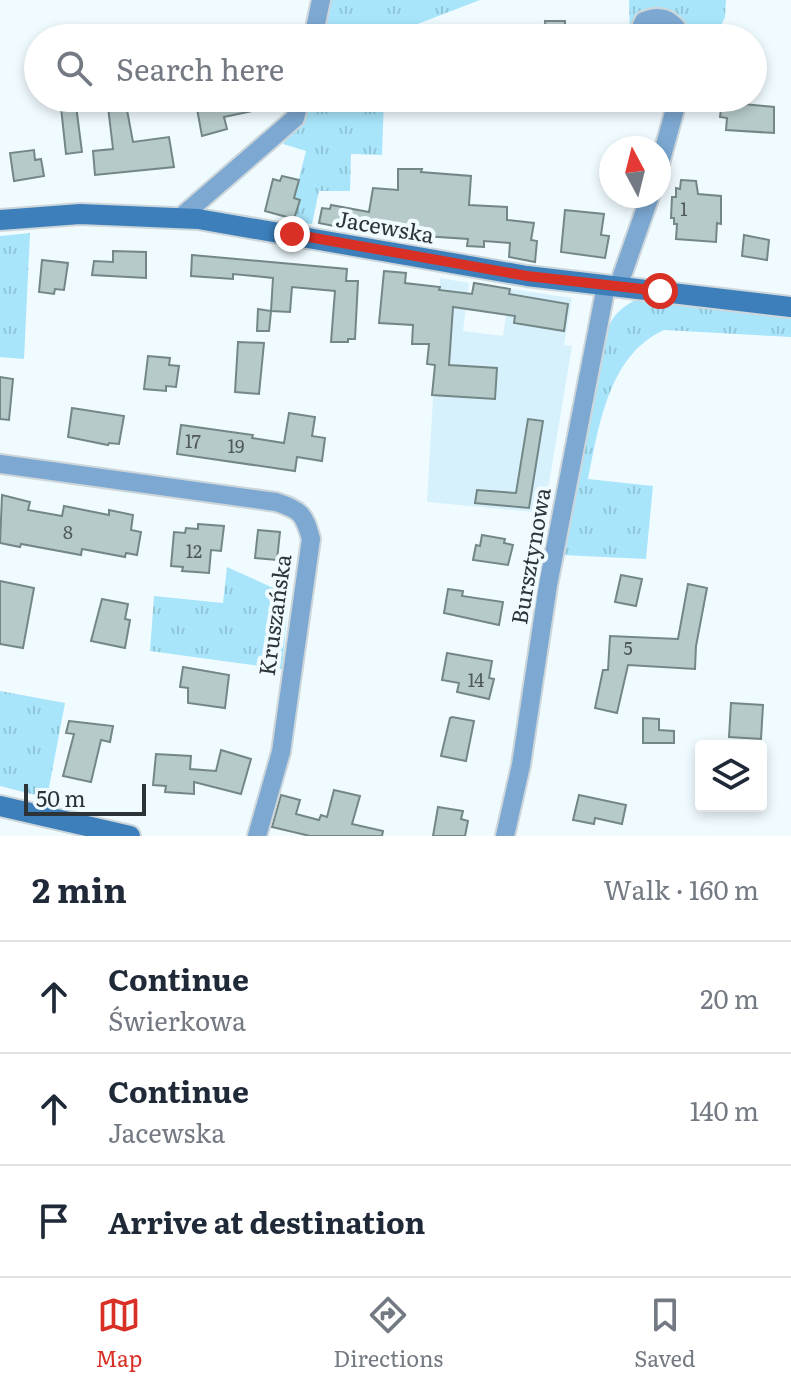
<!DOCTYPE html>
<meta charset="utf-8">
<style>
:root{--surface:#fff;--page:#f2f2f3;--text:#1f2937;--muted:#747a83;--line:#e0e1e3;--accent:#d93025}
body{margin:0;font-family:Literata,serif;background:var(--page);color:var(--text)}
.controls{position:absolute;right:24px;bottom:24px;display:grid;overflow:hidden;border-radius:8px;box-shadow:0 4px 12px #0003}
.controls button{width:72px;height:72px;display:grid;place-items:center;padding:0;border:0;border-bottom:2px solid var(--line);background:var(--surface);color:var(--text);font:40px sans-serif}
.compass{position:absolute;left:599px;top:136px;width:72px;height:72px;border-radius:50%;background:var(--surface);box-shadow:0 4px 12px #0003;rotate:353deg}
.scale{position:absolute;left:24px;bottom:20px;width:122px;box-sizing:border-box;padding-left:8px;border:4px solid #2d3437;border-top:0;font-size:22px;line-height:28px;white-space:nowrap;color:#2d3437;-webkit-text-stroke:6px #f0fbff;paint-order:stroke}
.stop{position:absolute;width:24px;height:24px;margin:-18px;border:6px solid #d93025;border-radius:50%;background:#fff}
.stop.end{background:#d93025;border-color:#fff;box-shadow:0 2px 8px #0008}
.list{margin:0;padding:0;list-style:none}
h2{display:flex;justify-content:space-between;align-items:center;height:104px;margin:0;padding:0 32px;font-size:34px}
h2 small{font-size:26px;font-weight:400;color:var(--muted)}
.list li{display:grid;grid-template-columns:52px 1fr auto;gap:24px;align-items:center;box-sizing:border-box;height:112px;padding:0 32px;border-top:2px solid var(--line)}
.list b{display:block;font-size:30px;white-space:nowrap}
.list p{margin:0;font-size:26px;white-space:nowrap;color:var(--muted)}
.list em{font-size:26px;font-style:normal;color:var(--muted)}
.icon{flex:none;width:44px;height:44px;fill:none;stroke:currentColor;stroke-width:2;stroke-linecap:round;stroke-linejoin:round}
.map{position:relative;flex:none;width:791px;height:836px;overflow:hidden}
.search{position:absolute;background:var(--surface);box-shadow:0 4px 12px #0003;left:24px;right:24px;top:24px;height:88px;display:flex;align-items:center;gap:20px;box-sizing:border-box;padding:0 28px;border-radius:44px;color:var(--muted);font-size:30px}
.sheet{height:440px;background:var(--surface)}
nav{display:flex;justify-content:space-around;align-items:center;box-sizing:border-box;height:112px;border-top:2px solid var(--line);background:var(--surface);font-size:22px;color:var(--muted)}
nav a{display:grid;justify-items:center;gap:4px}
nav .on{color:var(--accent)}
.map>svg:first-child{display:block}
.built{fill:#d6f1fb}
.grass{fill:url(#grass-tufts)}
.building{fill:#b7caca;stroke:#748787;stroke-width:2}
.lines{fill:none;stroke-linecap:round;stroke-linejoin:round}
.street-casing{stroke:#cdd7db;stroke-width:22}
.secondary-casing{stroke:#cdd7db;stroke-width:24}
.street{stroke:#7da8d1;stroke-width:18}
.secondary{stroke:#3c7fbb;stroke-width:20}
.route{stroke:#d93025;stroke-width:10}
.labels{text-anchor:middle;stroke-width:8;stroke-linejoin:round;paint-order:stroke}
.number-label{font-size:18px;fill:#505a5c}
.street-label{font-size:22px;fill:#2d3437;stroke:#f0fbff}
</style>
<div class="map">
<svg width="791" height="836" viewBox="0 0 791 836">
<defs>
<pattern id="grass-tufts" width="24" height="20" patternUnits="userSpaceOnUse" patternTransform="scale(2)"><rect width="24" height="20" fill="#a8e5fb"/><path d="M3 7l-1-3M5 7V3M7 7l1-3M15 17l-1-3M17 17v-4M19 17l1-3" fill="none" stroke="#91c5d8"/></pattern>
</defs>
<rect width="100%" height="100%" fill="#f0fbff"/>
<polygon class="built" points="440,278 469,283 463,331 503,336 510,289 572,298 564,345 572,346 544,513 427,502"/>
<g class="grass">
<polygon points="325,0 480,0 381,38 318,38"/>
<polygon points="629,0 726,0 725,17 715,38 630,38"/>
<polygon points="306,98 384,98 382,155 351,154 350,191 319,191 312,224 294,222 299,200 294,198 306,151 283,144 300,120"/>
<polygon points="30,233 24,359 0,357 0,236"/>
<path d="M638 299 791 316V337L664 330C608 355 599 427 588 479L653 486 646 559 562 555 604 335C613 316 619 308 638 299Z"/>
<polygon points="227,567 289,595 282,669 150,651 154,596 223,603"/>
<polygon points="0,691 65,703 47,798 0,786"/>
</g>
<g class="building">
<polygon points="545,21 565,21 565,38 546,38"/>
<polygon points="60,98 75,98 82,152 66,154"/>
<polygon points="107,98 155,98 156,104 127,110 133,142 169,137 174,167 95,175 93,151 113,149"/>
<polygon points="195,98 254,98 257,110 224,117 227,129 202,136"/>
<polygon points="722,102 774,107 774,133 726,130 727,118 720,117"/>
<polygon points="34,150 35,160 41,159 44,176 14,181 10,153"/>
<polygon points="398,169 422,169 421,172 471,176 469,205 507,207 507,220 534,223 531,240 537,241 535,262 509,257 510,243 484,241 484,247 467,246 468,239 424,236 425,232 379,225 378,235 319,223 322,208 330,209 331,205 369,212 373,188 398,190"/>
<polygon points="282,176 299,180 294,198 300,200 294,219 265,211 273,179 280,181"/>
<polygon points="681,180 696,181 698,194 721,196 721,224 717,223 716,242 676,239 677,224 674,224 674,218 671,218 672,197 676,197 676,188 680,189"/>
<polygon points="565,210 604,214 601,235 609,236 605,258 561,252"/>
<polygon points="744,235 769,240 767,260 742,256"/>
<polygon points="113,251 146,252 146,278 92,275 94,261 113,262"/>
<polygon points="192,255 347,269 346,281 358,281 355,339 348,339 348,342 331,342 335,291 292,287 290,312 271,311 273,278 233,274 233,279 191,276"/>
<polygon points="42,260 68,263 64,290 55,289 54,294 39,292"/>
<polygon points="384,271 406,273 405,283 440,287 439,290 472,294 474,283 510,289 509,294 568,304 564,331 514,323 515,316 453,307 449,365 497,368 495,399 432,395 435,365 427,364 429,344 412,344 413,325 379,323"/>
<polygon points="258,309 271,311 269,331 257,331"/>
<polygon points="238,342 264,343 259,394 235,392"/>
<polygon points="148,356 170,358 169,365 179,366 176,387 166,386 166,391 144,389"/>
<polygon points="0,377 13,379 9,420 0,419"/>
<polygon points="72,408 124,416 119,444 109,443 108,445 68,437"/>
<polygon points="289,413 315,417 312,436 325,438 322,461 297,457 295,471 177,454 181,425 253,435 252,438 284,443"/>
<polygon points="528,419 543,421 529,508 475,503 477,490 516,493"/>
<polygon points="2,495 30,502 28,510 62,516 64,506 109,515 109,510 133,515 131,530 141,532 137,555 126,553 125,557 82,549 81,555 21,544 20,547 0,543"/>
<polygon points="198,524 224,526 221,551 211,550 209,573 182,571 183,567 171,566 174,532 185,533 186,528 198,529"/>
<polygon points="258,530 280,532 277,560 255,558"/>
<polygon points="482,535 505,539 504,543 513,545 508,565 473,560 476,545 480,546"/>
<polygon points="621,575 642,579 636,606 615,602"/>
<polygon points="0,581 34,588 23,648 0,644"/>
<polygon points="688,584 707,588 696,646 695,669 628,665 617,713 595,708 603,670 608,670 610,636 678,639"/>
<polygon points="448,589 463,591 462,596 503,602 499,625 444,613"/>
<polygon points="102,599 128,604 125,619 130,620 125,648 91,641"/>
<polygon points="447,653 492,661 489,678 494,679 489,699 457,692 459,683 442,680"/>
<polygon points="183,667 229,675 225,708 188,703 188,688 180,687"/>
<polygon points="731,703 763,705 761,739 729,737"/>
<polygon points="452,717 474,721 466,761 441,756 450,718"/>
<polygon points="643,718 659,719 659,730 674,731 674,743 643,743"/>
<polygon points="69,721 113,726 110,742 101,740 91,782 63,776 74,734 66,733"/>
<polygon points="221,750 251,759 241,794 194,782 194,794 165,792 166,786 153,785 156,754 191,756 190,769 216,771"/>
<polygon points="334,790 360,796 352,824 383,831 382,836 310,836 272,827 281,795 300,800 296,814 319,820 321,815 327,817"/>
<polygon points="579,795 626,805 622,824 595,818 594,824 573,820"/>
<polygon points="438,807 463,811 461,819 468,821 465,836 433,836"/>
</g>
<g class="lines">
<g class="street-casing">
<g id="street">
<polyline points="313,38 321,0"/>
<path d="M636 38 644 21C663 13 674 21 683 38"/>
<polyline points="659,167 678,98"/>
<polyline points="181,217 295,118 300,98"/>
<polyline points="618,287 650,196"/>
<path d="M0 464 276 502C301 510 304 514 311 539L281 752 257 836"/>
<polyline points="505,836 521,765 548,585 606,286"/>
</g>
</g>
<g class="secondary-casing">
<g id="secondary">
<polyline points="0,220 80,214 198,219 527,276 791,307"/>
<polyline points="0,806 130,836"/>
</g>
</g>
<use href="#street" class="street"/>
<use href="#secondary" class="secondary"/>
</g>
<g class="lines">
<polyline class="route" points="292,234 527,276 660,291"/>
</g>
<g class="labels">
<g class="number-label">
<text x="684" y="216">1</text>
<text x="193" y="448">17</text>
<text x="236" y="453">19</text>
<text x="68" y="539">8</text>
<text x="194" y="558">12</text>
<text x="628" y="655">5</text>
<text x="476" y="687">14</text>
</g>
<g class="street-label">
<text transform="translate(385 227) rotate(10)" y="8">Jacewska</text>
<text transform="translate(531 556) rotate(-80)" y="8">Bursztynowa</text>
<text transform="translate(275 615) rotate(-82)" y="8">Kruszańska</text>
</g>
</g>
</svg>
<div class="controls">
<button><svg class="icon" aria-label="layers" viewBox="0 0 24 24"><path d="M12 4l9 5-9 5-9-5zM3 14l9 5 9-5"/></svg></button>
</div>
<svg class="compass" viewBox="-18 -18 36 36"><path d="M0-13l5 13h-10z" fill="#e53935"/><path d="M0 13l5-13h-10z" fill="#747a83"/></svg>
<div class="scale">50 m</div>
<div class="stop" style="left:660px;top:291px"></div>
<div class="stop end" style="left:292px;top:234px"></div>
<div class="search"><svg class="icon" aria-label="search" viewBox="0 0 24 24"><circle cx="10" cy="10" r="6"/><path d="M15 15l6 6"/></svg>Search here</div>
</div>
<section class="sheet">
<h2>2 min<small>Walk · 160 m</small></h2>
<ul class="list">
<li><svg class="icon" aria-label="ahead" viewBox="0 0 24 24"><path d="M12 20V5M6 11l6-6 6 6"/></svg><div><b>Continue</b><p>Świerkowa</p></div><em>20 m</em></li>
<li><svg class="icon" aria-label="ahead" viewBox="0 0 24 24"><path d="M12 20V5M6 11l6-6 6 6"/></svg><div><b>Continue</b><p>Jacewska</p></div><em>140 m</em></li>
<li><svg class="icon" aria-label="arrive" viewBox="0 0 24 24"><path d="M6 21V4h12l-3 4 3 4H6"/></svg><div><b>Arrive at destination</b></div></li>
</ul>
</section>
<nav>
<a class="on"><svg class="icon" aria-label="map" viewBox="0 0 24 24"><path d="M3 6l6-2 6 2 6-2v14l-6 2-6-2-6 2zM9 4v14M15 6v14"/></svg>Map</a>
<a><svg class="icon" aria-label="directions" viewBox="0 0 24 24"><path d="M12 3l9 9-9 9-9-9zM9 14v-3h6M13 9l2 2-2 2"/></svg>Directions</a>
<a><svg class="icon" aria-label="saved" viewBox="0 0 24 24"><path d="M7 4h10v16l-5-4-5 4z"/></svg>Saved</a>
</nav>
